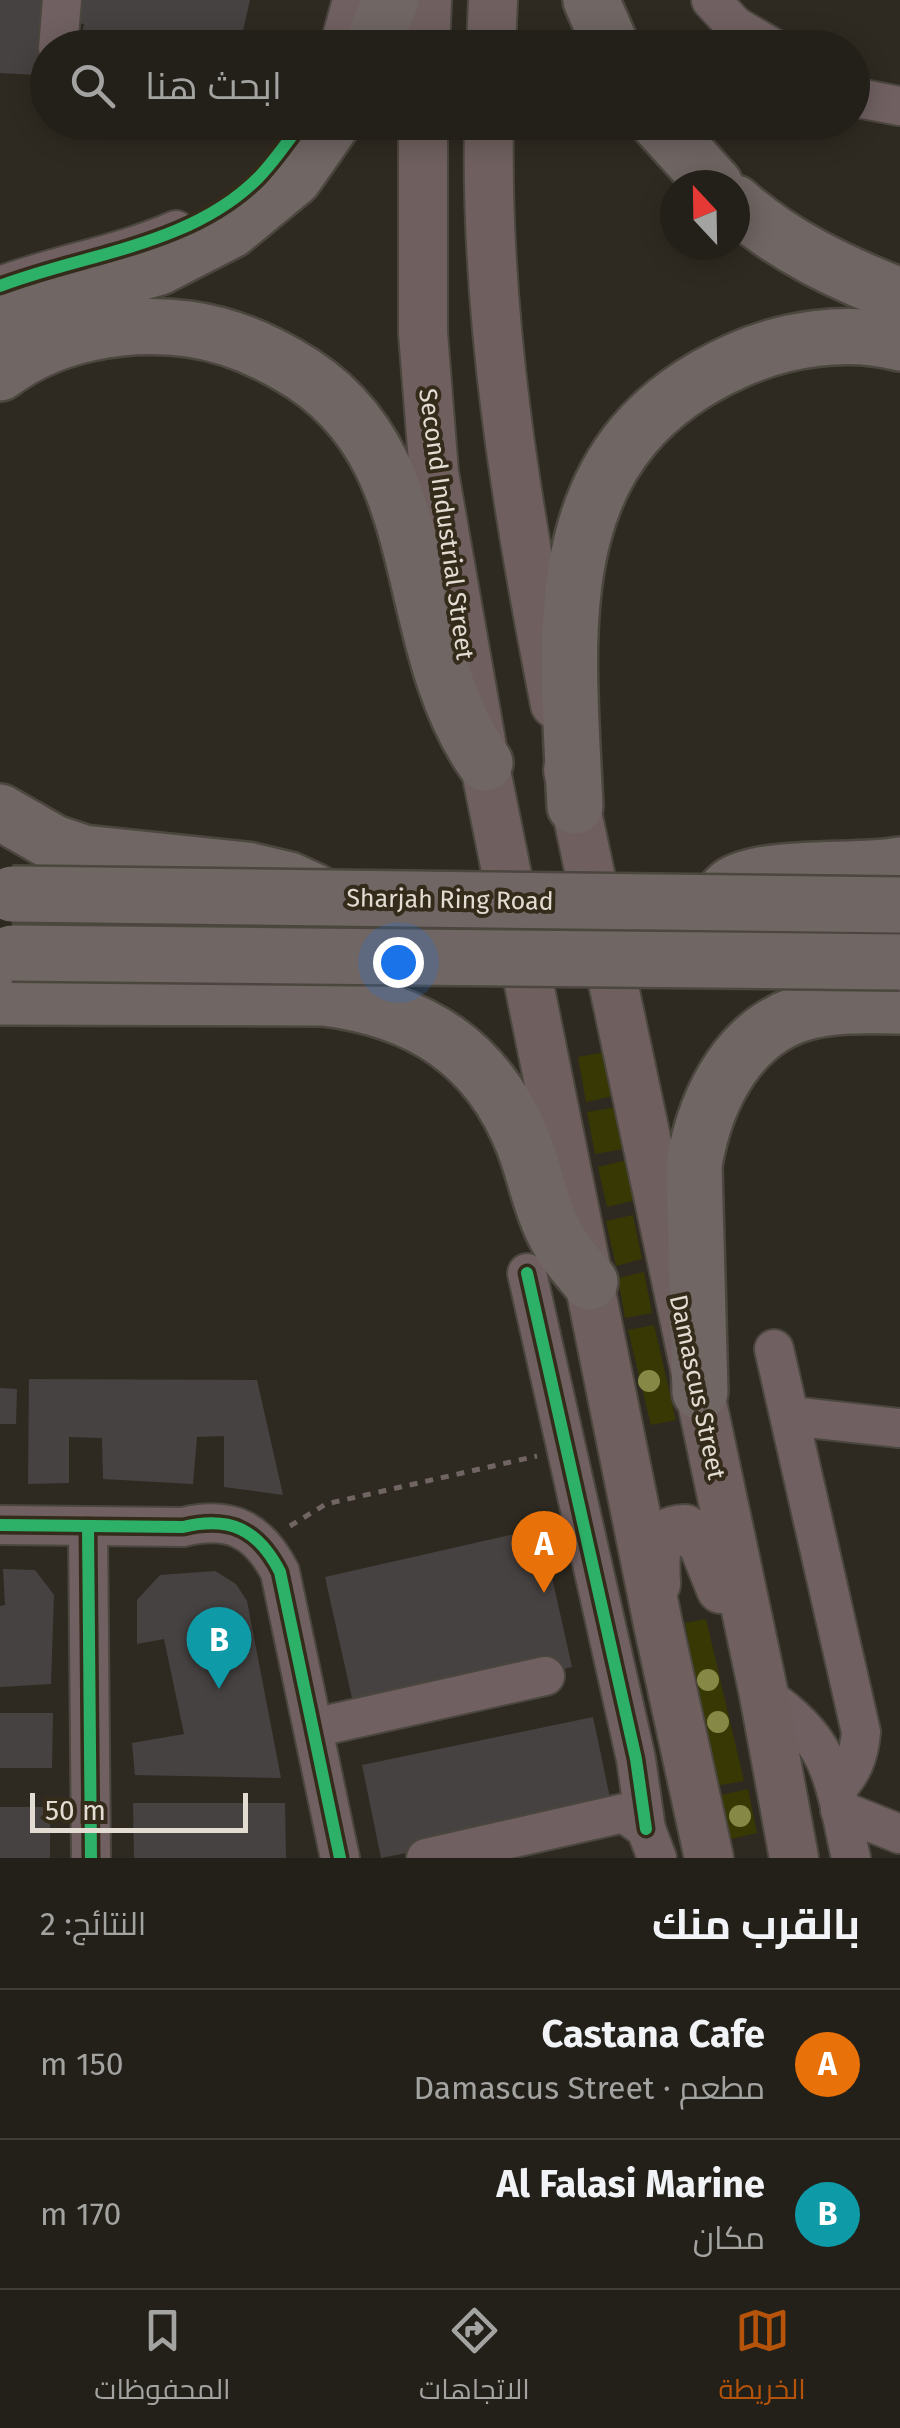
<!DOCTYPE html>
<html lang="ar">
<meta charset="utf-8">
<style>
:root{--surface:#232019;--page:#2b2822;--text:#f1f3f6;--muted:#a3a3a2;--line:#403e38;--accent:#b45309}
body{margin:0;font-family:"Fira Sans",Cairo,sans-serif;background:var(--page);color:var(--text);direction:rtl}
.compass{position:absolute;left:660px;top:170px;width:90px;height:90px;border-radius:50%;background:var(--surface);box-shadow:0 5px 25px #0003;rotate:338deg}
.scale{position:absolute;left:30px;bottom:25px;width:218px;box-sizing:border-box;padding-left:10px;border:5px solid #e3dcd2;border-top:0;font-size:28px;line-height:35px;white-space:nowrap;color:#e3dcd2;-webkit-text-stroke:8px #352b1b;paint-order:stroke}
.you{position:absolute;left:398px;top:962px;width:35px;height:35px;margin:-25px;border:8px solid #fff;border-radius:50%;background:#1a73e8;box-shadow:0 0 0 15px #1a73e833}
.badge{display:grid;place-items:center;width:65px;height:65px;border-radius:50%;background:var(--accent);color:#fff;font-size:32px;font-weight:700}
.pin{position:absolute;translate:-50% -82px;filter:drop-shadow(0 2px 5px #0008)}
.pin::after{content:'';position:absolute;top:52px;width:35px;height:30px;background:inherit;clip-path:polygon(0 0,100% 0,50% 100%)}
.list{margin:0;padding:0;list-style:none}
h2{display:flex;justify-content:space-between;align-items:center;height:130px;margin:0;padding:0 40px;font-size:42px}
h2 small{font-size:32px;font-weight:400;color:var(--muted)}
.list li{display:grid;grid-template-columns:65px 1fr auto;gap:30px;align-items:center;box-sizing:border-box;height:150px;padding:0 40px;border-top:2px solid var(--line)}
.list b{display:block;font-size:38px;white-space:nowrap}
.list p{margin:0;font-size:32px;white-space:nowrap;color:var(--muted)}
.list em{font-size:32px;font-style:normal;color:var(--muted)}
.icon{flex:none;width:55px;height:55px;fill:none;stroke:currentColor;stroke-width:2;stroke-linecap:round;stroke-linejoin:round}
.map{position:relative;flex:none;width:900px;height:1858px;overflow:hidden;direction:ltr}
.search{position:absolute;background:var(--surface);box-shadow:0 5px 25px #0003;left:30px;right:30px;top:30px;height:110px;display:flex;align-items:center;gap:25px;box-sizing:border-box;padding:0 35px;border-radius:55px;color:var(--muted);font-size:38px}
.sheet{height:430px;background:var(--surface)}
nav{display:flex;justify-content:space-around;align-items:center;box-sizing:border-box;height:140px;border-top:2px solid var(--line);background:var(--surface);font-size:28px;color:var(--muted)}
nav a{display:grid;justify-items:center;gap:5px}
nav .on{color:var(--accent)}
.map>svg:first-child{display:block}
.green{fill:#373804}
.building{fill:#464241}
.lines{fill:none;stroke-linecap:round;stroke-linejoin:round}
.minor-casing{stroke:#4b463e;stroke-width:42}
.major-casing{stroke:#4b463e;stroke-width:52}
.highway-casing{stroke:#4b463e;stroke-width:60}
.path{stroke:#706563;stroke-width:5;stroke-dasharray:8 8;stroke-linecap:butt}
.minor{stroke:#706062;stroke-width:38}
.major{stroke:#6f605f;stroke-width:48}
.highway{stroke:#706664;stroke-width:55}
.highway-bridge-casing{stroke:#4b463e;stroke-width:60;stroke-linecap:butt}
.highway-bridge{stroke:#706664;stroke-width:55}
.cycleway-casing{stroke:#352b1b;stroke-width:19}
.cycleway{stroke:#2db169;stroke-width:12}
.tree{fill:#868845}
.labels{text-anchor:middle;stroke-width:8;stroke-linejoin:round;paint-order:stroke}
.street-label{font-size:25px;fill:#e3dcd2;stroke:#352b1b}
</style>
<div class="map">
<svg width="900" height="1858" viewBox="0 0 900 1858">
<rect width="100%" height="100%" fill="#2f2a21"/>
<g class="green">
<polygon points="605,1052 613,1096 586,1102 578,1057"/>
<polygon points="617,1107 624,1149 595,1154 587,1112"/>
<polygon points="627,1160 636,1200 607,1207 598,1167"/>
<polygon points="633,1215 642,1259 616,1266 606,1221"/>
<polygon points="644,1272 652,1313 625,1318 618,1278"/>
<polygon points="654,1325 676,1420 651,1425 628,1330"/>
<polygon points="706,1619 744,1781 715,1786 685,1623"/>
<polygon points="748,1789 757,1833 726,1840 717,1796"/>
</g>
<g class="building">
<polygon points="0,0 49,0 47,63 36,75 0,73"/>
<polygon points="71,0 250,0 239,48 149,48 81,39 84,24 68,21"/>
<polygon points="29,1379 257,1380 283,1495 224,1487 224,1436 197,1437 193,1484 103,1479 102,1438 69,1437 69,1483 28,1484"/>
<polygon points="0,1388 17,1389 16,1424 0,1424"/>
<polygon points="541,1528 572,1667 356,1716 325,1577"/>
<polygon points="3,1569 35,1570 54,1595 51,1684 0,1687 0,1606 5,1605"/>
<polygon points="215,1571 236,1584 247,1601 281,1778 135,1775 132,1743 184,1734 164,1639 137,1644 137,1600 160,1575"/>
<polygon points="0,1713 53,1713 52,1768 0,1768"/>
<polygon points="593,1717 613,1812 381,1858 362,1765"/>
<polygon points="133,1803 285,1803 286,1858 134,1858"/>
<rect x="0" y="1807" width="50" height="51"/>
</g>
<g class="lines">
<g class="minor-casing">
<g id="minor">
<polyline points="711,0 735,26 773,48"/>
<polyline points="58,48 62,0"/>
<polyline points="339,48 352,0"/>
<polyline points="852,93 863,99 900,106"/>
<path d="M0 286C58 264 120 255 176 230"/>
<polyline points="527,1273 636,1759 646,1829"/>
<path d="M774 1349 861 1732C859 1757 852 1772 836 1790"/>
<polyline points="790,1416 900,1428"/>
<path d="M0 1525 183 1527C230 1516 258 1529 280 1572L340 1858"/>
<polyline points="88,1526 91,1858"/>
<path d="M764 1695C835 1743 833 1779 851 1858"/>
<polyline points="313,1728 545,1676"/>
<polyline points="840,1810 900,1834"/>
<polyline points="426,1858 624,1813 646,1829 657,1858"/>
</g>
</g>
<g class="major-casing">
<g id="major">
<polyline points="425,48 427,0"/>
<polyline points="491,48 493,0"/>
<polyline points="423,122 423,333 434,473 487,776 658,1624 709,1858"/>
<path d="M489 122C485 319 517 511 555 704"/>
<polyline points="568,770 764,1695 794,1858"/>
<path d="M656 1584C655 1558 651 1530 685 1529L702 1542 721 1589"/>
</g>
</g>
<g class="highway-casing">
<g id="highway">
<polyline points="591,0 612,48"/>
<polyline points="371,48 391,0"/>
<polyline points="658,122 715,185"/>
<path d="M735 203C783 246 841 273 900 296"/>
<polyline points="0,320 57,297 159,267 231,230 294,178 333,122"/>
<path d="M0 373C53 333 124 321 189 329 225 334 257 347 288 365 443 451 395 636 485 763"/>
<path d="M575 806C567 629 542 448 736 361 784 339 847 329 900 343"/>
<polyline points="0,812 54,843 84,853 247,870 289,880 313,891"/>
<path d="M715 903C720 897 726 889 732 885 764 864 858 873 900 865"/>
<path d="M0 997 324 998C419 1010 488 1052 524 1145 535 1173 540 1205 554 1232 563 1251 577 1266 590 1282"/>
<path d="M700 1392 694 1165C705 1098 741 1024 815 1010 843 1004 872 1006 900 1006"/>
</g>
</g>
<polyline class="path" points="290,1526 326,1504 537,1456"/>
<use href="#minor" class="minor"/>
<use href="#major" class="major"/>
<use href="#highway" class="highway"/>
<g class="highway-bridge-casing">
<g id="highway-bridge">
<polyline points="12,894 900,905"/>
<polyline points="12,953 900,962"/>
</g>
</g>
<use href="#highway-bridge" class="highway-bridge"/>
<g class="cycleway-casing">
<g id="cycleway">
<path d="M0 286C86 253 191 246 259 177 275 160 288 141 302 122"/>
<polyline points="527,1273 636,1759 646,1829"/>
<path d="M0 1525 183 1527C230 1516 258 1529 280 1572L340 1858"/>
<polyline points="88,1526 91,1858"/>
</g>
</g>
<use href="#cycleway" class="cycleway"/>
</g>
<g class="tree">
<circle cx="649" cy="1381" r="11"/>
<circle cx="708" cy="1680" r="11"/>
<circle cx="718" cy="1722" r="11"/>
<circle cx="740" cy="1816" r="11"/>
</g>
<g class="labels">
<g class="street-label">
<text transform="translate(447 524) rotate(82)" y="9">Second Industrial Street</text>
<text transform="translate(450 899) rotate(1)" y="9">Sharjah Ring Road</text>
<text transform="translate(698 1387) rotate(78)" y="9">Damascus Street</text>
</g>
</g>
</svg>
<svg class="compass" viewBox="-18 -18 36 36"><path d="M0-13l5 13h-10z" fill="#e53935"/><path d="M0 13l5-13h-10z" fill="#a3a3a2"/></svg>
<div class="scale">50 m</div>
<div class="you"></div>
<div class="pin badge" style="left:544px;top:1593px;background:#e8710a">A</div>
<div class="pin badge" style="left:219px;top:1689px;background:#0f9aa8">B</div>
<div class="search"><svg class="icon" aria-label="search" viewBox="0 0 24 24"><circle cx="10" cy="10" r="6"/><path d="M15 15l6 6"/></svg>ابحث هنا</div>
</div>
<section class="sheet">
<h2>بالقرب منك<small>النتائج: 2</small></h2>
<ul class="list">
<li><span class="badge" style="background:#e8710a">A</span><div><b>Castana Cafe</b><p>مطعم · Damascus Street</p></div><em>150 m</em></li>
<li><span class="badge" style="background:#0f9aa8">B</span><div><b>Al Falasi Marine</b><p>مكان</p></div><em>170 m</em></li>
</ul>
</section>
<nav>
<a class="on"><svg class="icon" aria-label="map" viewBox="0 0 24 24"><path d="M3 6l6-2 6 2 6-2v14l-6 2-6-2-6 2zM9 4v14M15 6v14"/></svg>الخريطة</a>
<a><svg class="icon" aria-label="directions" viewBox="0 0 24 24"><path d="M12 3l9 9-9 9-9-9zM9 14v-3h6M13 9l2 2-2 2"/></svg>الاتجاهات</a>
<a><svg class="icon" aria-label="saved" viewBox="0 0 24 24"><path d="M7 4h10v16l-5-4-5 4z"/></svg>المحفوظات</a>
</nav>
